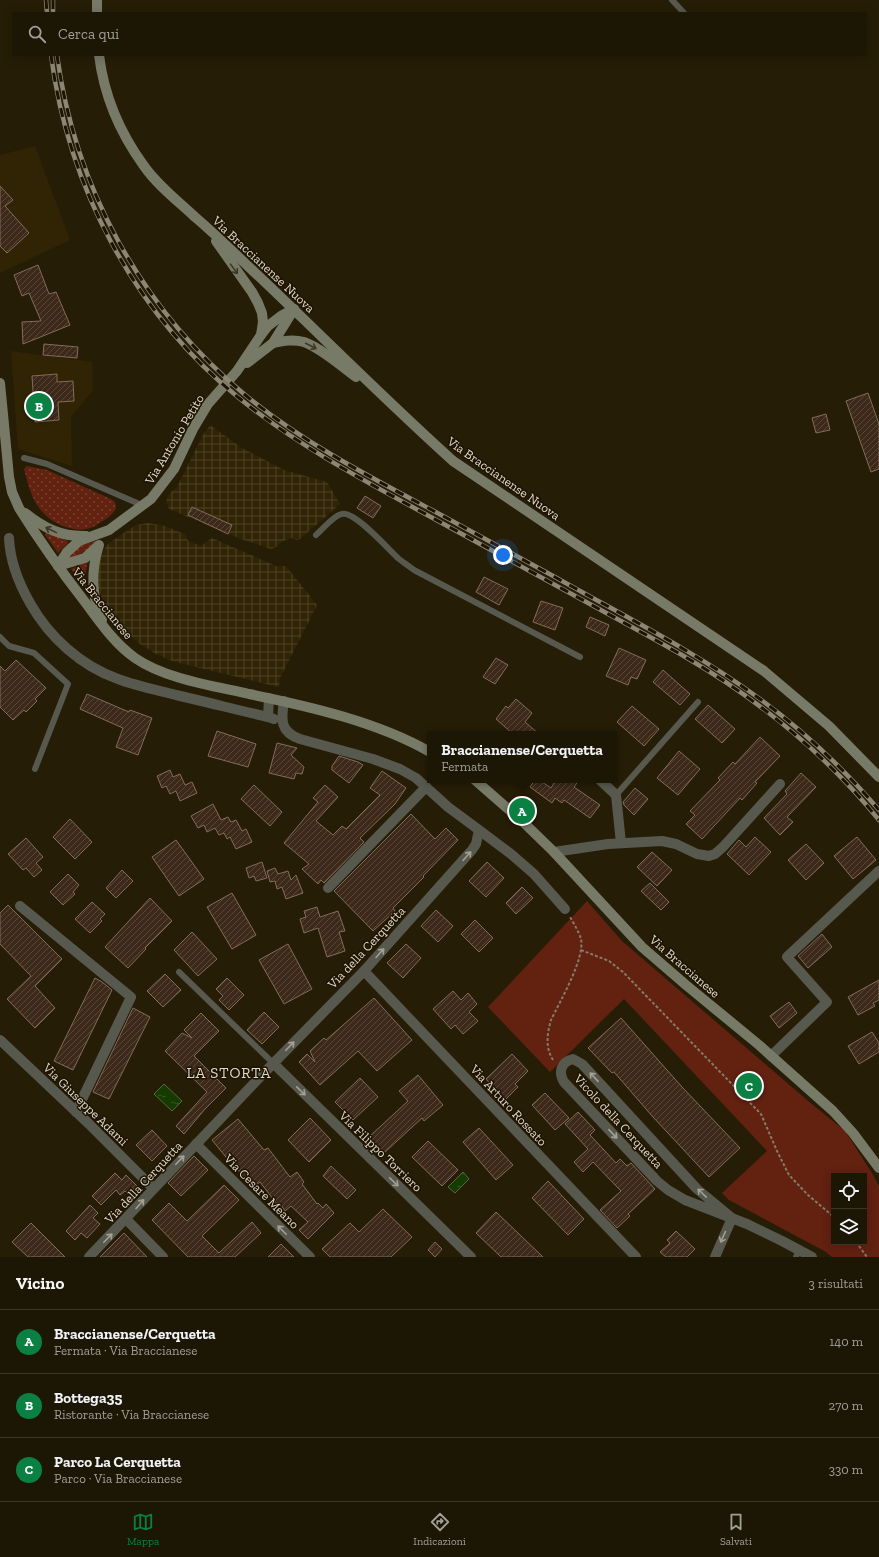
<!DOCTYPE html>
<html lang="it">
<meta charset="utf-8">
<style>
:root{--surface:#1c1604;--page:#251f0e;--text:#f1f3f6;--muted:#a09f9a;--line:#3a3526;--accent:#0b8043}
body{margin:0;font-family:"Zilla Slab",serif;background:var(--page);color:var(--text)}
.controls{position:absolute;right:12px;bottom:12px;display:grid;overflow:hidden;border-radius:0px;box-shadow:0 2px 10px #0003}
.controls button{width:36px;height:36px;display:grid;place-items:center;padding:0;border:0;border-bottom:1px solid var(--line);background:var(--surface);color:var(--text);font:20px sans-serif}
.you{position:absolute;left:503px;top:555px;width:14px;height:14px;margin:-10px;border:3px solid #fff;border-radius:50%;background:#1a73e8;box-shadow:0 0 0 6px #1a73e833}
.badge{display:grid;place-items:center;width:26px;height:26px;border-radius:50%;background:var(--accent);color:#fff;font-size:13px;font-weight:700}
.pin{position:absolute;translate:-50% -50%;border:2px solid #fff;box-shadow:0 1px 4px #0006}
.popup{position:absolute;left:427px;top:731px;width:190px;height:52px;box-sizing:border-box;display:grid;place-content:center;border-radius:0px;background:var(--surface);filter:drop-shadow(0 1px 3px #0005);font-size:13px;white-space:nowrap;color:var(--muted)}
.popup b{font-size:15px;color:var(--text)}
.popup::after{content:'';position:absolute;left:50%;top:100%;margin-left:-8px;border:8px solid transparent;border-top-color:var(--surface)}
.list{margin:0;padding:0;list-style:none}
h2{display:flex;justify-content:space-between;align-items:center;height:52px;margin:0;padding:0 16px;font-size:17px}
h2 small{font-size:13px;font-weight:400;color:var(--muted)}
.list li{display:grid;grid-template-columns:26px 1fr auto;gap:12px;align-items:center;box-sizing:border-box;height:64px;padding:0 16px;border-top:1px solid var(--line)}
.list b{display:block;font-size:15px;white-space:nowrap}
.list p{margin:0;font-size:13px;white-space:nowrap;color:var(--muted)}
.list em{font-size:13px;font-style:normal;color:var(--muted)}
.icon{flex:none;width:22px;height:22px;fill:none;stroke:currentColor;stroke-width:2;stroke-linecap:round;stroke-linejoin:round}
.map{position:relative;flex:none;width:879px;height:1257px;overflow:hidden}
.search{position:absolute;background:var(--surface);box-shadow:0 2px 10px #0003;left:12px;right:12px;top:12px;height:44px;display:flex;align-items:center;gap:10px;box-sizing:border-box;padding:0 14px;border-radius:0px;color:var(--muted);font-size:15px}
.sheet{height:244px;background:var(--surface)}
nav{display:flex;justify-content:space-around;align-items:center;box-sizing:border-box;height:56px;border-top:1px solid var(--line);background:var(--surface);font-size:11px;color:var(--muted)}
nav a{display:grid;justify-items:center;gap:2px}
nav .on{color:var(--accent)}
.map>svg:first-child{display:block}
.built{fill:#312405}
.industrial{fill:url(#industrial-grid)}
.grass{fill:url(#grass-dots)}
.green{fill:#632110;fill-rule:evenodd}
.water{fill:url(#water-ripples);stroke:#526a3d}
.building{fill:url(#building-hatch);stroke:#836c5a}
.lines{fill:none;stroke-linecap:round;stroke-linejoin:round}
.path{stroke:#847c6a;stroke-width:2;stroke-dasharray:3 2;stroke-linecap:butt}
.lane{stroke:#58594e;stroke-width:6}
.street{stroke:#58594e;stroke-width:10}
.secondary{stroke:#787a68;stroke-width:10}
.rail-casing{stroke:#8e8674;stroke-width:4.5}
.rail{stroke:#1d1300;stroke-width:3;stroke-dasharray:9;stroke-linecap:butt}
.oneway{stroke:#3d3724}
.oneway2{stroke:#a39f93}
.labels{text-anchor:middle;stroke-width:3;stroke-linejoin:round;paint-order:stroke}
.street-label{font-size:13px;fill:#e0d9cc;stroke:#1d1300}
.quarter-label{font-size:15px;letter-spacing:1px;fill:#e0d9cc;stroke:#1d1300}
</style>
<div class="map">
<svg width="879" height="1257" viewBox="0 0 879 1257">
<defs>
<pattern id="industrial-grid" width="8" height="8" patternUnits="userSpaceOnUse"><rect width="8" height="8" fill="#312405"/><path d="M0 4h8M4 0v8" fill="none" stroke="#4f4328"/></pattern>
<pattern id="grass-dots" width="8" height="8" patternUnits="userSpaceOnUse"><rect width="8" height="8" fill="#632110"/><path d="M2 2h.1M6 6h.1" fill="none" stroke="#794132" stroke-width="1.8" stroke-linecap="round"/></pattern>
<pattern id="water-ripples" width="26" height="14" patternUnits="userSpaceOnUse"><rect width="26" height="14" fill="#153b00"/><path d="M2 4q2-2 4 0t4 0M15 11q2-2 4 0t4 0" fill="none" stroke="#375724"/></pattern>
<pattern id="building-hatch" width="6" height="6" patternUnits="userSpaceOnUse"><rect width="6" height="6" fill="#3c2919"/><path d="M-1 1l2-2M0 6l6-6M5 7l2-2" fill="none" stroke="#584739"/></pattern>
</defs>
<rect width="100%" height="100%" fill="#261d06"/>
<g class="built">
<polygon points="35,146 70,240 0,273 0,155"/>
<polygon points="11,351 92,362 93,390 71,417 72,466 18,449"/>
</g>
<g class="industrial">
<polygon points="210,425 242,448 284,470 327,482 340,504 300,539 297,540 291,538 283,541 276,547 271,549 238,538 169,509 166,502 168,495 177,487 203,435"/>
<polygon points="148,523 166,526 186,535 188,541 201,546 212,538 276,566 286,566 317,605 280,678 279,687 175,662 156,654 140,644 116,624 102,598 97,582 99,557 108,544 122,534 136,525"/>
</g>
<g class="grass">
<path d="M27 466 47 470 111 499 115 502 116 508C113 514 109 517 103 521 99 523 95 527 90 528 74 534 49 522 40 509 31 498 28 483 24 469Z"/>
<polygon points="47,532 68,541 68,543 58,553 45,535"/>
<path d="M95 541C91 551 78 555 68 559L67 556 76 547Z"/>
<polygon points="86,562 87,564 85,577 86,587 84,588 71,569"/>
</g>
<path class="green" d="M587 901 622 941 807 1100 845 1131 872 1173 879 1186V1257H832L826 1252 729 1200 722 1193 767 1151 624 999 550 1072 488 1007ZM834 1176H864V1242H834Z"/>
<g class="water">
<polygon points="164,1084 182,1101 172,1111 154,1094"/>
<polygon points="463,1172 469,1179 455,1193 448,1187"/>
</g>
<g class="building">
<polygon points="0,186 13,200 5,206 29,233 7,253 0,246"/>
<polygon points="38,265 49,294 56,292 70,325 23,344 22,322 41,321 29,293 22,296 14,275"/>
<polygon points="44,344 78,347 77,358 43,355"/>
<polygon points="57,374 57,382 73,381 74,401 58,402 59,420 35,422 32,376"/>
<polygon points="868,393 879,424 879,469 871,472 846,401"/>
<polygon points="826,414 830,430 816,433 812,418"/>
<polygon points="365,496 381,506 373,518 357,508"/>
<polygon points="192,507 232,525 228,534 188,515"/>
<polygon points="484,577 508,589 499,605 476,592"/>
<polygon points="541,601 563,608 555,630 533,622"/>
<polygon points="590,617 609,625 605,636 586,627"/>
<polygon points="619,648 646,660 637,679 631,677 628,685 606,676"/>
<polygon points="496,658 508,665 495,684 483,677"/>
<polygon points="16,660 46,688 35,699 37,701 26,712 24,710 13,720 0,707 0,666 5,671"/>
<polygon points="663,670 690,694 680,705 653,682"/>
<polygon points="87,694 129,712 130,710 152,718 138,755 116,747 123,728 80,709"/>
<polygon points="516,699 532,713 525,722 539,734 513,734 496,719 506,706 508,708"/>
<polygon points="708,705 735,729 722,743 695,719"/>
<polygon points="632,706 659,729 644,746 617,722"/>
<polygon points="217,731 256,744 248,767 208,756"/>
<polygon points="760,737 780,756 755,782 757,783 742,800 740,798 702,839 686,824 695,815 690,811 720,780 718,778 733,762 735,764"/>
<polygon points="277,743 297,748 291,755 304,767 302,774 296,773 294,779 269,773"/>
<polygon points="679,751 700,769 678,795 657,778"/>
<polygon points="339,756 358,762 363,765 349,783 332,770 332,766"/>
<polygon points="170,770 173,777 180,774 185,785 192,782 197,793 180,801 176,791 170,794 166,786 162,788 157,776"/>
<polygon points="382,771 406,788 395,804 360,838 364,842 324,883 321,880 318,884 302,869 309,864 284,843 318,802 313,798 325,785 338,797 316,821 333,835 342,826 346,829 380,795 370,788"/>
<polygon points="801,773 816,787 787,817 793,822 780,835 764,818 787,794 785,791"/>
<polygon points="535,780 539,780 551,788 556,780 579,780 574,787 600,805 590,818 564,800 562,803 555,798 552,803 530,787"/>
<polygon points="254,785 282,812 270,826 241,799"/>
<polygon points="635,788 648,799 634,815 624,805 623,802"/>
<polygon points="213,804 221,820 228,817 231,822 236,820 242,831 246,829 252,842 236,849 230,837 227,839 224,833 219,835 215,828 207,832 204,825 198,828 191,816"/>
<polygon points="411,814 435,839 446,828 458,840 423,876 424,877 393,908 395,911 373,931 334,891"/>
<polygon points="70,819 92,842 75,859 53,837"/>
<polygon points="755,837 771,852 749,875 727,854 739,840 746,847"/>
<polygon points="857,837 876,860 853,879 834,856"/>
<polygon points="26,838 43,857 36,863 42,870 34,877 26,868 23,870 8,854"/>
<polygon points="176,840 204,879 179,896 152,857"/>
<polygon points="806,844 824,863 806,880 788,860"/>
<polygon points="652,852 672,870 657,886 637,867"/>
<polygon points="262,862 267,878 256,881 254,876 249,878 246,868"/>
<polygon points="487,862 504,878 486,897 469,881"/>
<polygon points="275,868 278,874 288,871 291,880 296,875 303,893 286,899 282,887 277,889 275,881 270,882 267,871"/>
<polygon points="122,870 133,881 116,898 106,888"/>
<polygon points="68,874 79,885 73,892 75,894 63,905 50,892"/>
<polygon points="650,883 669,902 661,910 641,891"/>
<polygon points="522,887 533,898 516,914 506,903"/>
<polygon points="232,893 256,935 232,949 207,907"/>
<polygon points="150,898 172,921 145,948 146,949 128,968 105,947"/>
<polygon points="92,902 105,914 100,919 102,921 90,933 75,919"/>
<polygon points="8,905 62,959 35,986 55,1008 35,1028 7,999 31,976 0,944 0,913"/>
<polygon points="317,907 320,917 338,911 345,931 339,932 345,951 327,957 318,928 304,933 300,919 306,917 304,911"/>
<polygon points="436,910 453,926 438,942 421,926"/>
<polygon points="475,920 493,938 479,952 461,934"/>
<polygon points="192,932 217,959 198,976 174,950"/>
<polygon points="822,934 832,947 808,968 798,956"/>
<polygon points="288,944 312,989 284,1004 259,960"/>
<polygon points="406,944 421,958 403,978 387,963"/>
<polygon points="165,974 181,990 163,1007 147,991"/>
<polygon points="95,978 102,982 112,990 73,1070 54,1061"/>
<polygon points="227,978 244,995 229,1010 219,1000 223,996 216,989"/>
<polygon points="879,980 879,1000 873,1003 875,1006 858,1015 848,997"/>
<polygon points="453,991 461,1000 468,993 477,1004 469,1012 478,1021 463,1034 455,1025 451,1029 433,1009"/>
<polygon points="374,998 412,1040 377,1071 358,1051 320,1085 299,1062 307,1054 315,1062 310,1051 324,1038 326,1040"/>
<polygon points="789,1002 797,1013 779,1028 770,1016"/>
<polygon points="133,1008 150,1017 109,1099 93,1092"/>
<polygon points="264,1012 279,1027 262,1044 247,1030"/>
<polygon points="201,1013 219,1031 194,1056 226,1088 205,1109 184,1134 176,1126 207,1092 165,1051 182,1033 192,1038 184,1030"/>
<polygon points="621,1018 682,1087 740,1148 709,1177 653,1117 614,1072 612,1073 588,1048"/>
<polygon points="872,1032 879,1043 879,1052 859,1064 848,1046"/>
<polygon points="512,1054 528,1071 515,1084 518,1087 505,1100 486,1079"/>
<polygon points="418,1075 443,1105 424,1121 422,1118 384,1153 369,1137 408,1101 399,1091"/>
<polygon points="360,1078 378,1097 353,1120 335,1102"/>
<polygon points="545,1093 569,1118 555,1130 532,1105"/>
<polygon points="578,1112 595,1130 590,1135 616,1163 620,1159 627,1166 631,1163 655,1189 628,1214 630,1216 617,1228 600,1210 621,1191 593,1162 583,1172 574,1162 588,1149 565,1124"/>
<polygon points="310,1118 331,1140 309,1162 288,1140"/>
<polygon points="238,1119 264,1150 268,1148 290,1177 297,1172 304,1182 302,1184 317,1204 318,1203 323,1208 326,1204 334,1213 308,1239 299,1230 308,1222 291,1206 285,1211 279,1202 277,1204 260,1182 252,1188 231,1161 230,1162 212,1140"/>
<polygon points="479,1128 513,1165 496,1180 463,1142"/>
<polygon points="152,1130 167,1146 152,1161 136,1145"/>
<polygon points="428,1141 458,1170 442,1186 412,1157"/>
<polygon points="194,1156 208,1170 181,1196 168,1183"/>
<polygon points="331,1166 356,1190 347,1199 323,1176"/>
<polygon points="115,1173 122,1180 126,1175 137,1186 128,1194 125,1191 120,1195 116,1190 101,1205 92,1196"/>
<polygon points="548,1181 584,1219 568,1235 532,1198"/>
<polygon points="224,1185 239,1200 202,1236 219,1253 252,1222 261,1233 235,1257 188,1257 152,1220 169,1203 187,1221"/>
<polygon points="90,1205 98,1213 93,1218 100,1224 87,1238 81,1233 75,1240 66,1231"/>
<polygon points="383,1209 412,1237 391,1257 330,1257 322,1249 350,1223 359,1232"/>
<polygon points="496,1212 543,1257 501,1257 476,1233"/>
<polygon points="31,1223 65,1257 28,1257 12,1242"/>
<polygon points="676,1231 695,1249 687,1257 666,1257 660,1252 670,1243 667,1240"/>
<polygon points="124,1233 147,1257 100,1257"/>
<polygon points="435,1242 442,1249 435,1257 428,1250"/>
<polygon points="281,1244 294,1257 268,1257"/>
</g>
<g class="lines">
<g class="path">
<polyline points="581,950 609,961 623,972 761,1114 777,1151 789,1175 808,1195 834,1217"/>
<path d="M553 1060C545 1047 547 1034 551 1020 560 1001 585 959 581 939 579 932 574 924 570 917"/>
<polyline points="856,1242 867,1257"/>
</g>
<g class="lane">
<polyline points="672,0 684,13"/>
<polyline points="24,458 47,464 144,506"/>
<path d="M316 535C322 530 334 515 342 514 354 510 389 550 399 559 404 563 409 566 414 570L580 657"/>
<polyline points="0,637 9,646 34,653 68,684 35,769"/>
<polyline points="616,795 698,702"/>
<polyline points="179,972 273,1063"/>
<polyline points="796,1257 799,1249"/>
</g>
<g class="street">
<path d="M9 538C10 562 18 582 30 603 49 637 81 666 118 679 136 686 157 690 176 695 207 702 237 710 268 717"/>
<polyline points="269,698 268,717 274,719"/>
<polyline points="600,780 616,795 621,843"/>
<polyline points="479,830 511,854 534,874 565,909"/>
<polyline points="554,852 608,844 662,841 676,844 697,854 709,856 715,854 723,847 780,784"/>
<polyline points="328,888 426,787"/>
<polyline points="20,906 131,997 76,1112"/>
<polyline points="364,971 636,1257"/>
<polyline points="0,1040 88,1123 153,1188"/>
<polyline points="771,1056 827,1002 787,957 879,871"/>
<polyline points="273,1063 471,1257"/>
<polyline points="196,1144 310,1257"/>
<path d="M732 1218 697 1189 582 1064 573 1059C561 1062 558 1072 564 1082L657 1181 668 1190 685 1200 747 1224 782 1241 812 1257"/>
<polyline points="126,1219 163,1257"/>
<path d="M89 1257 260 1077 364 971 472 850 476 844 479 830 448 807 416 778 400 769 373 759 300 739C280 732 281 720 284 701"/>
<polyline points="715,1257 732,1218"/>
</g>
<g class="secondary">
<polyline points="97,13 97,0"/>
<path d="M99 55C104 96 120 133 144 166 158 186 178 201 195 217 214 233 231 250 249 267 317 331 383 398 453 461L764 671 829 726 879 777"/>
<polyline points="216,241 252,292 258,303 262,313 263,322 261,335"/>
<path d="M273 343C283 341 293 339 304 342 321 348 341 366 356 377"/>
<polyline points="247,363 273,343 294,309"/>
<path d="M0 383 9 477 12 492 19 508C39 540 61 571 85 602 100 622 114 643 135 658 165 679 214 686 249 694 308 706 378 722 430 752"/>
<path d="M25 513C44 528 61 537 86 536"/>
<path d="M99 545C91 569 91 597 102 620"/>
<polyline points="58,566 67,552 79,541 109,530 151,499 174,469 193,429 208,404 237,371 261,335 268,326 281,316 294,309"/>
<polyline points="58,566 85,558 98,546"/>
<polyline points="475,780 522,821 554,852 642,947 686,985 759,1045 833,1111 853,1133 879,1168"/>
</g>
<g class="rail-casing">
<g id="rail">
<polyline points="46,0 47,13"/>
<polyline points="53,0 53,13"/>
<path d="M51 55C68 187 135 314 239 398 293 442 357 477 418 510 479 543 539 576 599 609 628 625 658 641 687 658 759 700 826 755 879 820"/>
<path d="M57 55C75 187 141 308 244 394 301 441 368 476 432 510 473 532 514 555 555 577 624 616 696 652 760 699 804 731 844 769 879 810"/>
</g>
</g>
<use href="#rail" class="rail"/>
</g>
<defs><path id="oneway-shaft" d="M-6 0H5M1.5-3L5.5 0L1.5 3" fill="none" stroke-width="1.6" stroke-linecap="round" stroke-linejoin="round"/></defs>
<g class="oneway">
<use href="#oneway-shaft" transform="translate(234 269) rotate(54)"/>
<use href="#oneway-shaft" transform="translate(311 346) rotate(27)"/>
<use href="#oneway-shaft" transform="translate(51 530) rotate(-154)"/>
</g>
<g class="oneway2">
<use href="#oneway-shaft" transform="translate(467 856) rotate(-48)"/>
<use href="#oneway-shaft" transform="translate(380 953) rotate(-48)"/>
<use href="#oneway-shaft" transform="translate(290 1046) rotate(-46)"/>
<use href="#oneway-shaft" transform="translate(594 1077) rotate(-133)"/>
<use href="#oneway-shaft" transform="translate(301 1091) rotate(44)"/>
<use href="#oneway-shaft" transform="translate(613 1134) rotate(47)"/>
<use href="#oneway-shaft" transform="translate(180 1160) rotate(-46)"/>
<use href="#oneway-shaft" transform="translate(394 1182) rotate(44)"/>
<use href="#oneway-shaft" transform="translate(702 1193) rotate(-136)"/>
<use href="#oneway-shaft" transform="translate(140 1204) rotate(-49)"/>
<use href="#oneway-shaft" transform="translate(282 1230) rotate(-135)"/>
<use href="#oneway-shaft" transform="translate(723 1237) rotate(114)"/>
<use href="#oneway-shaft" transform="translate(108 1238) rotate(-46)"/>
</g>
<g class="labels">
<g class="street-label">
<text transform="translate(264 264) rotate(43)" y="5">Via Braccianense Nuova</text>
<text transform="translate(174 439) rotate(-59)" y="5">Via Antonio Petito</text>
<text transform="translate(504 478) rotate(35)" y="5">Via Braccianense Nuova</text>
<text transform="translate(103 603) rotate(51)" y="5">Via Braccianese</text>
<text transform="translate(366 947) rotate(-47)" y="5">Via della Cerquetta</text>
<text transform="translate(685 966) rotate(41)" y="5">Via Braccianese</text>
<text transform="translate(86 1104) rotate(44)" y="5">Via Giuseppe Adami</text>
<text transform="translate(509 1105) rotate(47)" y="5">Via Arturo Rossato</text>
<text transform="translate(619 1121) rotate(47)" y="5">Vicolo della Cerquetta</text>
<text transform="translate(381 1151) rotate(44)" y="5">Via Filippo Torriero</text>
<text transform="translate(143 1182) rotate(-47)" y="5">Via della Cerquetta</text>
<text transform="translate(262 1191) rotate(45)" y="5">Via Cesare Meano</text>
</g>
<g class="quarter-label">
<text x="229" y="1078">LA STORTA</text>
</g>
</g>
</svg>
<div class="controls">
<button><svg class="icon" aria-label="locate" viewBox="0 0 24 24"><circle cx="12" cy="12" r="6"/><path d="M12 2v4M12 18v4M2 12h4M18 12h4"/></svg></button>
<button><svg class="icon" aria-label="layers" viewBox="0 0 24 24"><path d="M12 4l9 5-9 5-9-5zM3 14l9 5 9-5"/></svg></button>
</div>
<div class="you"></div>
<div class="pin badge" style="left:522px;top:811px">A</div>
<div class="popup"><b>Braccianense/Cerquetta</b>Fermata</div>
<div class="pin badge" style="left:39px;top:406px">B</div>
<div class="pin badge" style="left:749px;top:1086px">C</div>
<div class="search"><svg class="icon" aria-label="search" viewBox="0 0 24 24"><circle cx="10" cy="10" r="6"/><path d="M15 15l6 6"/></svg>Cerca qui</div>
</div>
<section class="sheet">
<h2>Vicino<small>3 risultati</small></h2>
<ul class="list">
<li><span class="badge">A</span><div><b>Braccianense/Cerquetta</b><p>Fermata · Via Braccianese</p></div><em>140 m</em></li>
<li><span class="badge">B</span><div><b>Bottega35</b><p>Ristorante · Via Braccianese</p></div><em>270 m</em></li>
<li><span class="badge">C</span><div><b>Parco La Cerquetta</b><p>Parco · Via Braccianese</p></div><em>330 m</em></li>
</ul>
</section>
<nav>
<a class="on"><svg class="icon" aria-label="map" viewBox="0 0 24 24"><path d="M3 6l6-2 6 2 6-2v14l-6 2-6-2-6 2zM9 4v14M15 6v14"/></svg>Mappa</a>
<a><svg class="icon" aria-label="directions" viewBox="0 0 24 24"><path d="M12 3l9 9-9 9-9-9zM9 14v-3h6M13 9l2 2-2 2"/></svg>Indicazioni</a>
<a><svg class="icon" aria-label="saved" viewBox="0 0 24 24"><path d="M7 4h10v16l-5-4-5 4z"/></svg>Salvati</a>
</nav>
